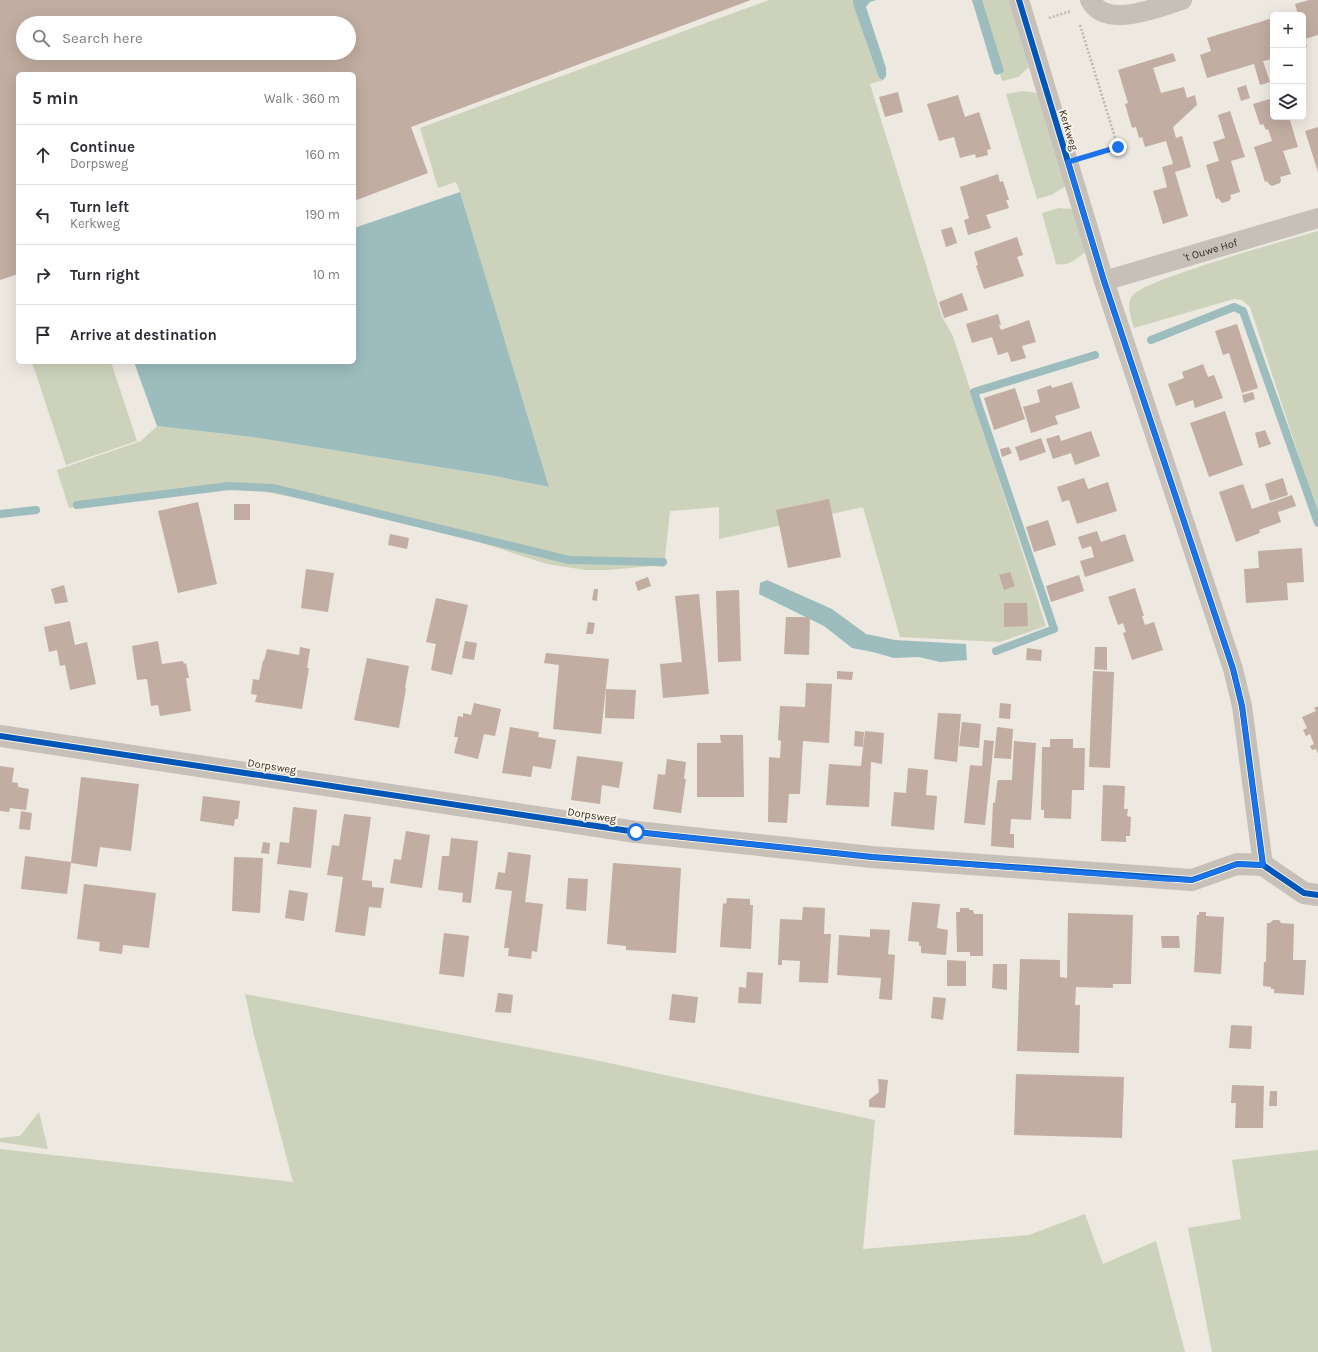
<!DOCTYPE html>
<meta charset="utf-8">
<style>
:root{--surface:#fff;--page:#f2f2f3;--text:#2b2b33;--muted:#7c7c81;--line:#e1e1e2}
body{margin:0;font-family:Karla,sans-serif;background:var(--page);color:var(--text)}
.controls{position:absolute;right:12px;top:12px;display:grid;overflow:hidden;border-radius:6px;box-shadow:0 4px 16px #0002}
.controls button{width:36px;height:36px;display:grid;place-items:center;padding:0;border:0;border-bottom:1px solid var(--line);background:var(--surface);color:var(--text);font:20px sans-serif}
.stop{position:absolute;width:12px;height:12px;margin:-9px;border:3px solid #1a73e8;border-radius:50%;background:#fff}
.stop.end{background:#1a73e8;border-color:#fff;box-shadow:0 1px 4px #0008}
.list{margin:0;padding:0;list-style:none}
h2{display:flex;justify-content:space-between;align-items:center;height:52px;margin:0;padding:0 16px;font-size:17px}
h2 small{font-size:13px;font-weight:400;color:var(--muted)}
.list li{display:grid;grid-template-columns:26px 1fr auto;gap:12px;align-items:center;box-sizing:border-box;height:60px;padding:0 16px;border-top:1px solid var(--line)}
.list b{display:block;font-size:15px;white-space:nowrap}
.list p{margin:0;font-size:13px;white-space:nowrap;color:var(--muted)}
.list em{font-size:13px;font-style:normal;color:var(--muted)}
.icon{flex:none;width:22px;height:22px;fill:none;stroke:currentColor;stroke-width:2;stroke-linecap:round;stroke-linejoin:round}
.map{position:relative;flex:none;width:1318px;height:1352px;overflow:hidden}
.search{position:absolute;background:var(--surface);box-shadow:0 4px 16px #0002;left:16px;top:16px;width:340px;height:44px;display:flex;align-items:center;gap:10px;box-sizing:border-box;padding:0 14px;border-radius:22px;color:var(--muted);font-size:15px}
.panel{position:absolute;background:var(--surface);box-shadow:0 4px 16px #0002;left:16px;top:72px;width:340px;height:292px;border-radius:6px}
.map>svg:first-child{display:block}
.green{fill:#ccd3ba}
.water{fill:#9cbcbe}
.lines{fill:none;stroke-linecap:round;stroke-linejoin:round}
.stream{stroke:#9cbcbe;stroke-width:8}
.building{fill:#c1ada1;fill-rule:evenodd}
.path{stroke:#bfb8b1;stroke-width:2.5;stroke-dasharray:2 2;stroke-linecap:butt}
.minor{stroke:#c6c0b9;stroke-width:20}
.tertiary{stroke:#c6c0b9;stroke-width:22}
.cycleway-casing{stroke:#faf3e7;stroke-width:8}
.cycleway{stroke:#0057b8;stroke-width:6}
.route{stroke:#1a73e8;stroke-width:5}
.labels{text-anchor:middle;stroke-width:4;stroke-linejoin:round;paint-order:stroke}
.street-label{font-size:11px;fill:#372e27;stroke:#faf3e7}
</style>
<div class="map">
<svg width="1318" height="1352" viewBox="0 0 1318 1352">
<rect width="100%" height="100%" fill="#ede8e0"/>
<g class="green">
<polygon points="769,0 853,0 853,3 856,13 879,78 883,80 870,84 942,317 953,336 1046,626 1000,642 900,637 863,507 719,539 719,507 670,511 664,567 652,566 607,570 585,570 547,564 466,538 386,515 260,491 228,488 197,489 69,508 57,470 141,441 157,426 252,437 495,476 549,487 460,192 456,182 438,188 420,128"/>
<polygon points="982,0 1009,0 1029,67 1018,77 1002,81 1000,74 1002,73"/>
<polygon points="1023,91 1038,93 1066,186 1051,195 1037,199 1006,94"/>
<path d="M1059 208 1073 209 1086 251C1078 258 1068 267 1056 264L1042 213Z"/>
<path d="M1318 231V514L1250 307 1242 300 1234 299 1134 328C1131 318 1126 305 1132 296 1142 280 1291 239 1318 231Z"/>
<polygon points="32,362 111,362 137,441 66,465"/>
<polygon points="245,994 595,1060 875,1120 863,1249 1029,1235 1085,1214 1103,1264 1156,1241 1185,1352 0,1352 0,1149 293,1182 254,1035"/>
<polygon points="39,1112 48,1149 0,1142 0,1138 20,1136"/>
<polygon points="1318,1150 1318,1352 1212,1352 1188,1228 1241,1219 1232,1160"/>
</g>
<g class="water">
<polygon points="853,0 876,0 870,2 866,7 886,68 886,76 883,80 879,78 856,13 853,3"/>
<polygon points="972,0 982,0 1004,71 1002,73 997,75 994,73"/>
<polygon points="460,192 549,487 495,476 252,437 157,426 134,362 354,362 354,228"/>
<polygon points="767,580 832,609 866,634 895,640 966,644 967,660 940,662 919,657 894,658 873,652 852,648 824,626 759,594 760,583"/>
</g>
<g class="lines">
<g class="stream">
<polyline points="1151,340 1234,307 1243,311 1318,523"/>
<polyline points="77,505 229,486 273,488 569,560 663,562"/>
<polyline points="0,514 36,510"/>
<polyline points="996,651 1054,629 974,392 1095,355"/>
</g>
</g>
<g class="building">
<path d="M0 0H751L411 127 428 173 354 201V74H18V274L0 280ZM23 23H349V53H23Z"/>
<polygon points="1309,0 1318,0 1318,35 1305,39 1307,47 1303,48 1303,15 1298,15 1295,4"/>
<polygon points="1273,18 1273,59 1263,61 1270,82 1260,85 1254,64 1207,78 1200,55 1211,51 1207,38"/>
<polygon points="1173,53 1176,61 1153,68 1161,93 1184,87 1187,98 1195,95 1197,105 1173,127 1176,138 1182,136 1191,167 1175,172 1188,216 1163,224 1153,191 1167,187 1162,167 1173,164 1166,141 1145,147 1142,137 1139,138 1136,127 1132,128 1125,104 1128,103 1118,70"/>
<polygon points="1246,85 1250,98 1241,101 1237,88"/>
<polygon points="898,92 903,112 885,117 879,97"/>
<polygon points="958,95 965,117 979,112 991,149 987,150 988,155 976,158 975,154 960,158 954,137 939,141 927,104"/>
<polygon points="1273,98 1273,117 1289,117 1298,147 1283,151 1291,174 1280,177 1281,180 1280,183 1272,186 1269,184 1267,181 1265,182 1254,147 1272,141 1268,129 1266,130 1263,124 1260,125 1253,104"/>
<polygon points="1230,111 1245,157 1231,161 1240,192 1230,195 1231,198 1229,201 1222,203 1218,198 1216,199 1206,165 1219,161 1213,142 1225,138 1218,115"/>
<polygon points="1318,127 1318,172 1305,131"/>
<polygon points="998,174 1000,182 1003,181 1009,200 1006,200 1009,208 986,215 991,228 968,235 964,220 969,218 960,187"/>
<polygon points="952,227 957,243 946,247 941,230"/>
<polygon points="1017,237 1023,255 1017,257 1024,276 984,289 976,266 978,265 974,252"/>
<polygon points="962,293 968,310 944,318 939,302"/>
<polygon points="998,314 1001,325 999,325 1001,330 1029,320 1036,342 1022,346 1026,358 1011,362 1008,352 998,355 992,337 972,343 966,324"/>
<polygon points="1237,324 1258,388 1242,393 1229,353 1223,355 1215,331"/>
<polygon points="1203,364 1208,377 1214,375 1223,398 1195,408 1193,400 1176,406 1168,384 1184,378 1182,372"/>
<polygon points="1072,382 1080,408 1055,416 1058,424 1031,433 1023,407 1040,402 1037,390 1051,385 1052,388"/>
<polygon points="1015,388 1025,419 994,430 984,398"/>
<polygon points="1253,392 1255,399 1244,403 1242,395"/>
<polygon points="1225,411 1243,465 1209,477 1190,423"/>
<polygon points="1265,430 1271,444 1259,448 1255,433"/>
<polygon points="1091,431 1100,456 1075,465 1071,453 1053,459 1046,439 1059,435 1061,441"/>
<polygon points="1041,438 1046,452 1020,461 1015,447"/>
<polygon points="1009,447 1012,453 1002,457 1000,449"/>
<polygon points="1084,478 1088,489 1108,482 1117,511 1077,524 1069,500 1062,502 1057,487"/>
<polygon points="1283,478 1288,495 1270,501 1265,484"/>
<polygon points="1243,484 1252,509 1292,495 1296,506 1278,512 1281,522 1259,530 1260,533 1236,542 1219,492"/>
<polygon points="829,499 841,557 788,568 776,510"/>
<polygon points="198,502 217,584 178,593 158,511"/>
<rect x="234" y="504" width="16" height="16"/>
<polygon points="1048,520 1056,545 1034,552 1026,527"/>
<polygon points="1097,531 1101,542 1125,534 1134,561 1085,577 1080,561 1094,557 1091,546 1082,549 1078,537"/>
<polygon points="390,534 409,538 407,549 388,545"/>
<polygon points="1302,548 1304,582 1287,583 1288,600 1246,603 1244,569 1259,568 1258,551"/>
<polygon points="306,569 334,573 328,612 301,608"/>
<polygon points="1010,572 1015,586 1004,590 999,575"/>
<polygon points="1079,575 1084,591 1051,602 1046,586"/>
<polygon points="648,577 651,586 638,591 635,582"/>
<polygon points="64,585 68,602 55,604 51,589"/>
<polygon points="1135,588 1144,616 1142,616 1145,625 1154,622 1163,650 1132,660 1123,633 1126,632 1123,623 1118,625 1108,597"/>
<polygon points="594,589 598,589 597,601 592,600"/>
<polygon points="739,590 741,661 718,662 716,591"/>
<polygon points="699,594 709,694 663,698 660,664 682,662 675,596"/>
<polygon points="436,598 468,605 452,675 431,670 436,644 426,642"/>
<polygon points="1004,603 1027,603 1028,626 1004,627"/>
<polygon points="786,617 810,617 809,655 784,654"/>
<polygon points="70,621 75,645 87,642 96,684 70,690 65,665 60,666 57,650 49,652 44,627"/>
<polygon points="588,622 595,623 593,634 586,634"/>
<polygon points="158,641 162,664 183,661 184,664 186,663 189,678 186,678 191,711 160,716 158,705 151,706 147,679 137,680 132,646"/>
<polygon points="465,641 477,643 474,660 462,658"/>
<polygon points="300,647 310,649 307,668 309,668 302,709 255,702 257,695 251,694 253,679 259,680 263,660 264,661 267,649 299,655"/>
<polygon points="1095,647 1107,647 1107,670 1094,669"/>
<polygon points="1027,648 1042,650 1041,661 1026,660"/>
<polygon points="546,653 609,659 601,734 553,729 559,665 544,663"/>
<polygon points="367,658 409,666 405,688 406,689 399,728 354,720"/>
<polygon points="837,671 853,672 852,680 837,679"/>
<polygon points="1093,671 1114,672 1110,768 1089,767"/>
<polygon points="806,683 832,684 829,743 803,741 800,794 789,794 787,823 768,822 769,757 780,758 781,741 778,740 780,706 805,707"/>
<polygon points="606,689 636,690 634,719 605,718"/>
<polygon points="474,703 501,709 495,736 484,734 478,759 454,753 458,737 454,737 458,716 463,717 463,713 471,715"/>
<polygon points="1000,703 1011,704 1010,719 999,718"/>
<polygon points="1318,706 1318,754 1316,749 1312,750 1310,746 1314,744 1310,734 1306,736 1303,730 1307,728 1302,717 1316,711 1314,708"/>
<polygon points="938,713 961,714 957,762 934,759"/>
<polygon points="962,722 981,724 979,748 959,746"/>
<polygon points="510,727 539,732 538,737 556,740 551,769 533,766 531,777 502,773"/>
<polygon points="997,727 1013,729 1011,759 994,758"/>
<polygon points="855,731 864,732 863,747 854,746"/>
<polygon points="865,731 884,733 882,764 871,762 869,807 826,805 829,764 861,766"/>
<polygon points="720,735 743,735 744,797 697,797 697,743 721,743"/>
<polygon points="1050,739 1073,739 1073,748 1085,748 1084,790 1072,790 1071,819 1044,818 1044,810 1041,810 1042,747 1050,747"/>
<polygon points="984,740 994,741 985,825 964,823 970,765 982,766"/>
<polygon points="1014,741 1036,743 1031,820 1011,819 1010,834 1014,834 1014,848 991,846 993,803 995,803 997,784 998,780 1012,780"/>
<polygon points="577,756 623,762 619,788 602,785 600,804 571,800"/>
<polygon points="667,759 686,762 684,779 686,779 681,813 653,809 658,774 665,775"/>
<polygon points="0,766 14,768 12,782 18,783 18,787 29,789 26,810 10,808 9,812 0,811"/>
<polygon points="908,768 928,770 926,795 937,796 934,830 891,826 894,792 906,793"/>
<polygon points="81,777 139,784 131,851 100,847 97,867 71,863 67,894 21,889 25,856 71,862"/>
<polygon points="1103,785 1125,786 1124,809 1128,809 1127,816 1131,817 1130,836 1126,836 1126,842 1101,841"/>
<polygon points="203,796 240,801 238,819 235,819 234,826 200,821"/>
<polygon points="293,807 317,810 311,868 277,864 280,842 289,843"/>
<polygon points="21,811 32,813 30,830 19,829"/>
<polygon points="344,814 371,817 362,880 372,881 372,887 384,888 381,908 369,907 365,936 335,932 343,877 327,875 332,845 339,846"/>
<polygon points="406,831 430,835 422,888 390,883 394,859 401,860"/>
<polygon points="451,838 478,841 471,903 462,902 463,893 438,890 442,856 449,856"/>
<polygon points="263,842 270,843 269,854 261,853"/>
<polygon points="508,852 531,855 525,902 543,904 537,952 532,951 531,959 508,956 509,948 504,948 512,891 495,889 498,872 505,873"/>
<polygon points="234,857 263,858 260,913 232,911"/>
<polygon points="613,863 681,868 676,953 626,950 626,946 607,944"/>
<polygon points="568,878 588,879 586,911 566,909"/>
<polygon points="84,884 156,893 149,948 123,945 122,954 99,951 100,942 77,939"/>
<polygon points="289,890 308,893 304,921 285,918"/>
<polygon points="727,898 750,899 750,905 753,905 751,949 720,947 723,903 726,904"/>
<polygon points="912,902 940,904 937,928 948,930 946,955 921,953 921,946 919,946 919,942 908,941"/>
<polygon points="803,907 825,908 824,934 831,934 828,983 799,982 800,961 782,960 782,965 778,965 780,919 802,920"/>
<polygon points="960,908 969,908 969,910 973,910 974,914 983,914 983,956 970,956 970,952 957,952 956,912 960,912"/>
<polygon points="1199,912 1206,912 1206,916 1224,917 1221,974 1194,972 1197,915 1199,915"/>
<polygon points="1068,913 1133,915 1131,984 1113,984 1113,988 1076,987 1075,1005 1080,1005 1079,1053 1017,1051 1020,959 1060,960 1060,977 1067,978"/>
<polygon points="1273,920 1279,920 1281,923 1294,924 1293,960 1306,960 1304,995 1274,993 1274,989 1271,989 1271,987 1263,986 1264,962 1266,962 1267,923 1270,923"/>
<polygon points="870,929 890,930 888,954 895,955 892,1000 879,999 881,978 837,975 839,935 870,937"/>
<polygon points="444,933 469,936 464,977 439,974"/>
<polygon points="1161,936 1179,936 1180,948 1162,948"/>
<polygon points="947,960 966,961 966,986 947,986"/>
<polygon points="993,964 1007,964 1007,990 992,988"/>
<polygon points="747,972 763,973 761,1004 738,1003 739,987 746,988"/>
<polygon points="498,993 513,995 511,1013 495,1012"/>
<polygon points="672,994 698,997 695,1023 669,1020"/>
<polygon points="933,997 946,998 943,1020 931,1018"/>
<polygon points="1231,1025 1252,1026 1251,1049 1229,1048"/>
<polygon points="1016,1074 1124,1077 1122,1138 1014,1135"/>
<polygon points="878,1079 888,1080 885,1108 869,1107 869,1100 879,1092"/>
<polygon points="1232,1085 1264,1086 1263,1128 1235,1128 1236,1103 1231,1103"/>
<polygon points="1270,1091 1277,1091 1277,1106 1269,1106"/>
</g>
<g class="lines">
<g class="path">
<polyline points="1049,18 1071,11"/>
<polyline points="1080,25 1118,147 1091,155"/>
</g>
<g class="minor">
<polyline points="1019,0 1104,281 1233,669 1242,706 1263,865"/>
<path d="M1090 0C1106 30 1158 7 1182 0"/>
<path id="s1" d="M1104 281 1318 218"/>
</g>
<polyline class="tertiary" points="0,736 636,832 872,857 1192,880 1237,864 1263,865 1304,893 1318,895"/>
<g class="cycleway-casing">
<g id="cycleway">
<polyline points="1019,0 1104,281 1233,669 1242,706 1263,865"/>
<polyline points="0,736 636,832 872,857 1192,880 1237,864 1263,865 1304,893 1318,895"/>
</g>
</g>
<use href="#cycleway" class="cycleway"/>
</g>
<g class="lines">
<polyline class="route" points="636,832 872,857 1164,879 1192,880 1237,864 1263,865 1242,706 1233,669 1104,281 1068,162 1118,147"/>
</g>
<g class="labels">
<g class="street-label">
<text transform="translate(1069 130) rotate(73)" y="4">Kerkweg</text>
<text dy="4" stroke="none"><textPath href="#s1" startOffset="111">'t Ouwe Hof</textPath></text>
<text transform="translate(272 766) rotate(9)" y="4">Dorpsweg</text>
<text transform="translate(592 815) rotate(9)" y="4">Dorpsweg</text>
</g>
</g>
</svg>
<div class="controls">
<button>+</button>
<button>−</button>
<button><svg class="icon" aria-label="layers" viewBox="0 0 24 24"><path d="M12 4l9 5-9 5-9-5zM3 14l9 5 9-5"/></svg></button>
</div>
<div class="stop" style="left:636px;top:832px"></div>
<div class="stop end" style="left:1118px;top:147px"></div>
<div class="search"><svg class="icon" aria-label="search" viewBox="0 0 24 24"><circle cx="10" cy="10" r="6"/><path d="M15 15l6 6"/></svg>Search here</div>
<section class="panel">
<h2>5 min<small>Walk · 360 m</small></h2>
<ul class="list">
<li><svg class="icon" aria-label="ahead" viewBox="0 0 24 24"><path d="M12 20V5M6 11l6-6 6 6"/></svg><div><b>Continue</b><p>Dorpsweg</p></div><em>160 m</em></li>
<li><svg class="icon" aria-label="left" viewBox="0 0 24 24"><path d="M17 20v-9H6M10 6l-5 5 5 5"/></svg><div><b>Turn left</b><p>Kerkweg</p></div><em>190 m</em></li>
<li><svg class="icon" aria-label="right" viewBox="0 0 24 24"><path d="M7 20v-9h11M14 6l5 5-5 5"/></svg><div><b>Turn right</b></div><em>10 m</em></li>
<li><svg class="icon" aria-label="arrive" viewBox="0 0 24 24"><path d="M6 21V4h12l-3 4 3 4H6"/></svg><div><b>Arrive at destination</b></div></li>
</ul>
</section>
</div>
